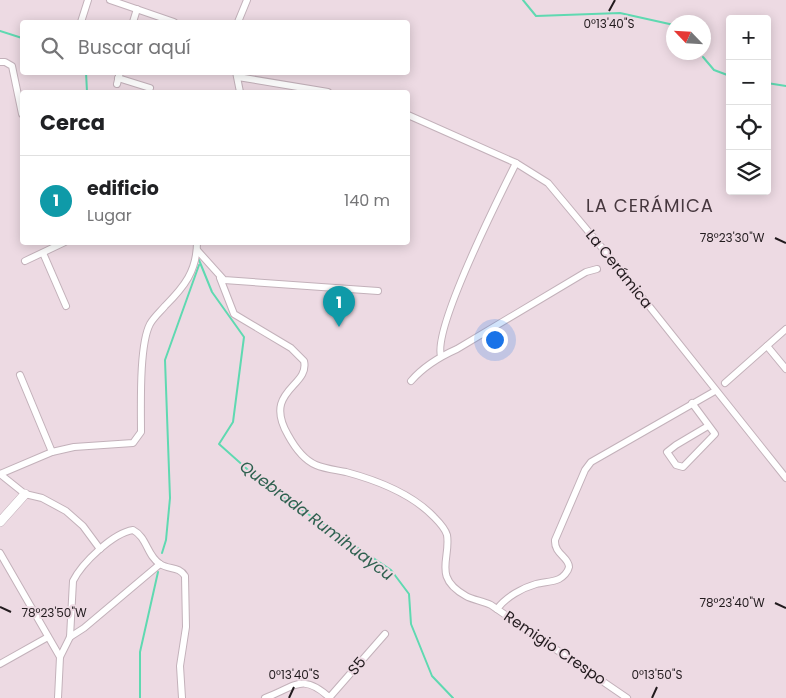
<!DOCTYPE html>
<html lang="es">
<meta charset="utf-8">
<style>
:root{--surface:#fff;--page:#f2f2f2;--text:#202124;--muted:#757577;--line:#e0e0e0;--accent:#db2777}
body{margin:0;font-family:Poppins,sans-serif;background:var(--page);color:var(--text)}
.controls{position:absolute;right:15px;top:15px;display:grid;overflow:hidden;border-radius:5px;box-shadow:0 2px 12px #0003}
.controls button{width:45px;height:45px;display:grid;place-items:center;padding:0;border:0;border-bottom:1px solid var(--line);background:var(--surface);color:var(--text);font:25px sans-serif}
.compass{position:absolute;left:666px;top:15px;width:45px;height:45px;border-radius:50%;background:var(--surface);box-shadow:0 2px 12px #0003;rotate:295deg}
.you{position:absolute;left:494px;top:339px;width:18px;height:18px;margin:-12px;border:4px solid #fff;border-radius:50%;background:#1a73e8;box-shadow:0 0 0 8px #1a73e833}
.badge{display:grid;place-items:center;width:32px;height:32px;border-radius:50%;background:var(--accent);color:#fff;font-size:16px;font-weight:700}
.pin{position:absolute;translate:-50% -41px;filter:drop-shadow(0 1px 2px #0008)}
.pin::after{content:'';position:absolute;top:26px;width:18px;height:15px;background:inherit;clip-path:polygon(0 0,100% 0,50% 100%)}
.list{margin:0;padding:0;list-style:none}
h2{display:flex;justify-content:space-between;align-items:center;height:65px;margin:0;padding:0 20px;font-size:21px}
h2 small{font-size:16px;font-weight:400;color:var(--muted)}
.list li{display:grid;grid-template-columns:32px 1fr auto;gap:15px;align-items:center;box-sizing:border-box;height:90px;padding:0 20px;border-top:1px solid var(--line)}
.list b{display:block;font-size:19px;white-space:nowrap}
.list p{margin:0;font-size:16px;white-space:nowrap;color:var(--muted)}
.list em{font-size:16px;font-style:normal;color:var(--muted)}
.icon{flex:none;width:28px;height:28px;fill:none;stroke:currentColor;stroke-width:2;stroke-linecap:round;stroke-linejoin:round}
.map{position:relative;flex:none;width:786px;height:698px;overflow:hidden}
.search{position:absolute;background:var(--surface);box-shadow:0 2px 12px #0003;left:20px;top:20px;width:390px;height:55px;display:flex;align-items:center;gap:12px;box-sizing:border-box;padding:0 18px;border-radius:5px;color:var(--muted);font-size:19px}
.panel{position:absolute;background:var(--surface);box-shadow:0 2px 12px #0003;left:20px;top:90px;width:390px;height:155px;border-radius:5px}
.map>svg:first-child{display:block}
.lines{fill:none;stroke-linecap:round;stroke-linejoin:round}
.stream{stroke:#5fd9b1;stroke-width:2}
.street-casing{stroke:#c3b1ba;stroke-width:8}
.secondary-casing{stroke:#c3b1ba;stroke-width:10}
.street{stroke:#fff;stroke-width:6}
.secondary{stroke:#fff;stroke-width:9}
.ticks{fill:none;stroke:#221b1e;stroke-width:2}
.labels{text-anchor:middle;stroke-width:4;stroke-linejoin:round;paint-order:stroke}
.street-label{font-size:15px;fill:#221b1e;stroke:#eddae3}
.water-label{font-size:16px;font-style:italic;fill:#2e604f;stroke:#eddae3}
.quarter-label{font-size:18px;letter-spacing:1px;fill:#47383f;stroke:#eddae3}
.ticks-label{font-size:12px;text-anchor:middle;fill:#221b1e;stroke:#eddae3;stroke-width:4;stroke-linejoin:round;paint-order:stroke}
</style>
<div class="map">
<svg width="786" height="698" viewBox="0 0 786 698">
<rect width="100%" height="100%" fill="#eddae3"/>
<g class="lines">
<g class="stream">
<polyline points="523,0 536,16 620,13 674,25"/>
<polyline points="0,31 22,38"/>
<polyline points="703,57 714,70 730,76"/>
<polyline points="86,72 87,92"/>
<polyline points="767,83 786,86"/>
<polyline points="187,242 187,243"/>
<polyline points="199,260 212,292 244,337 233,422 219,444 265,485 391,570 409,594 411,624 432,676 453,698"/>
<polyline points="162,553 166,540 170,498 165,360 199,265"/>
<polyline points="140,698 140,652 158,572"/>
</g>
<g class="street-casing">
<g id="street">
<polyline points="110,0 174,22"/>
<polyline points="81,22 88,0"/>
<polyline points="133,22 137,9"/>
<polyline points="238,22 247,0"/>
<polyline points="0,62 5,62 12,66 22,114"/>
<polyline points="236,72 240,92"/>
<polyline points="238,77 328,92"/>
<polyline points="118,78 150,88"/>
<polyline points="117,84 120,72"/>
<polyline points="408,115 516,163 548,183 618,267 786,478"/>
<polyline points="197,250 224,280 378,291"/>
<polyline points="43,253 66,306"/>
<polyline points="25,261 65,242"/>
<path d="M220 278 234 314 291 348 304 361C310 387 262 390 288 435 294 446 304 460 316 465 325 469 337 470 346 472 376 480 412 494 434 517 439 522 445 528 447 535 451 559 432 577 466 596 473 600 483 601 491 605L627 698"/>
<polyline points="767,346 786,369"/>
<path d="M441 356C433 328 500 195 516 163"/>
<polyline points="20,375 52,452"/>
<path d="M411 381C424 366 439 357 457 349L586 272 597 269"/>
<polyline points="725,383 786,329"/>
<polyline points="692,403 715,434 683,467 676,465 667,452 676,445 708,426"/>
<path d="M0 474 52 452 74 447 133 443 141 432C141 406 139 345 150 324 154 317 160 312 165 306 184 287 197 271 197 242"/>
<polyline points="0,474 25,494 42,498 66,511 83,526 100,549"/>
<polyline points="0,553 60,657"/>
<path d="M497 609C506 597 522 588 536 584 543 582 553 582 559 579 563 577 568 572 569 567 569 557 554 554 555 540L585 470 591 462 715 391"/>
<polyline points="70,637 84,628 160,564"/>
<polyline points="0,664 48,637"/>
<path d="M58 698 60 657 70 637 73 581C82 563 113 533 133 530 147 537 147 556 160 564 169 570 179 566 185 576L186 627 180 666 182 698"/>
<path d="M265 698C295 687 302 672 330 698"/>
<polyline points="329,698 385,634"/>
</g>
</g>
<g class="secondary-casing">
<polyline id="secondary" points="0,522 25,494"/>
</g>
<use href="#street" class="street"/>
<use href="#secondary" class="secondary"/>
</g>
<path class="ticks" d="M609 11 615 0M775 238 786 243M775 603 786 608M0 607 11 612M289 698 294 687M652 698 657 687"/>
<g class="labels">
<g class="street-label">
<text transform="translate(619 269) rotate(51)" y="5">La Cerámica</text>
<text transform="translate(555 648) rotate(34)" y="5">Remigio Crespo</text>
<text transform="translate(357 666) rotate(-49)" y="5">S5</text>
</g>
<g class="water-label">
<text transform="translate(317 520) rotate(37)" y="6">Quebrada Rumihuaycu</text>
</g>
<g class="quarter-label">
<text x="650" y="212">LA CERÁMICA</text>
</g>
</g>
<g class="ticks-label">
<text x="609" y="28">0°13'40"S</text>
<text x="732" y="242">78°23'30"W</text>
<text x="732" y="607">78°23'40"W</text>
<text x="54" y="617">78°23'50"W</text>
<text x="294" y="679">0°13'40"S</text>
<text x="657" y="679">0°13'50"S</text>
</g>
</svg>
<div class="controls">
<button>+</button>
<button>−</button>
<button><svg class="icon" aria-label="locate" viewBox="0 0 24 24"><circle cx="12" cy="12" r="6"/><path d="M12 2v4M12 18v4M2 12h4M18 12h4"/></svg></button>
<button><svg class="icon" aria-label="layers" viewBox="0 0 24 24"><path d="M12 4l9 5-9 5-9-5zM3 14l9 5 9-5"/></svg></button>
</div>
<svg class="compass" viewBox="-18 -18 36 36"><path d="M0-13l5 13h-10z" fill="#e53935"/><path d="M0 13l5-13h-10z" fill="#757577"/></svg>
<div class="you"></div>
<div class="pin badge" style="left:339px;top:327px;background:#0f9aa8">1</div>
<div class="search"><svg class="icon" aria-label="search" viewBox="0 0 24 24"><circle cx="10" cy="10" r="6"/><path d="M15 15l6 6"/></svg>Buscar aquí</div>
<section class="panel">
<h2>Cerca<small></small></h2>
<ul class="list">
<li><span class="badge" style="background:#0f9aa8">1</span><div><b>edificio</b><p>Lugar</p></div><em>140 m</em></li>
</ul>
</section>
</div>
